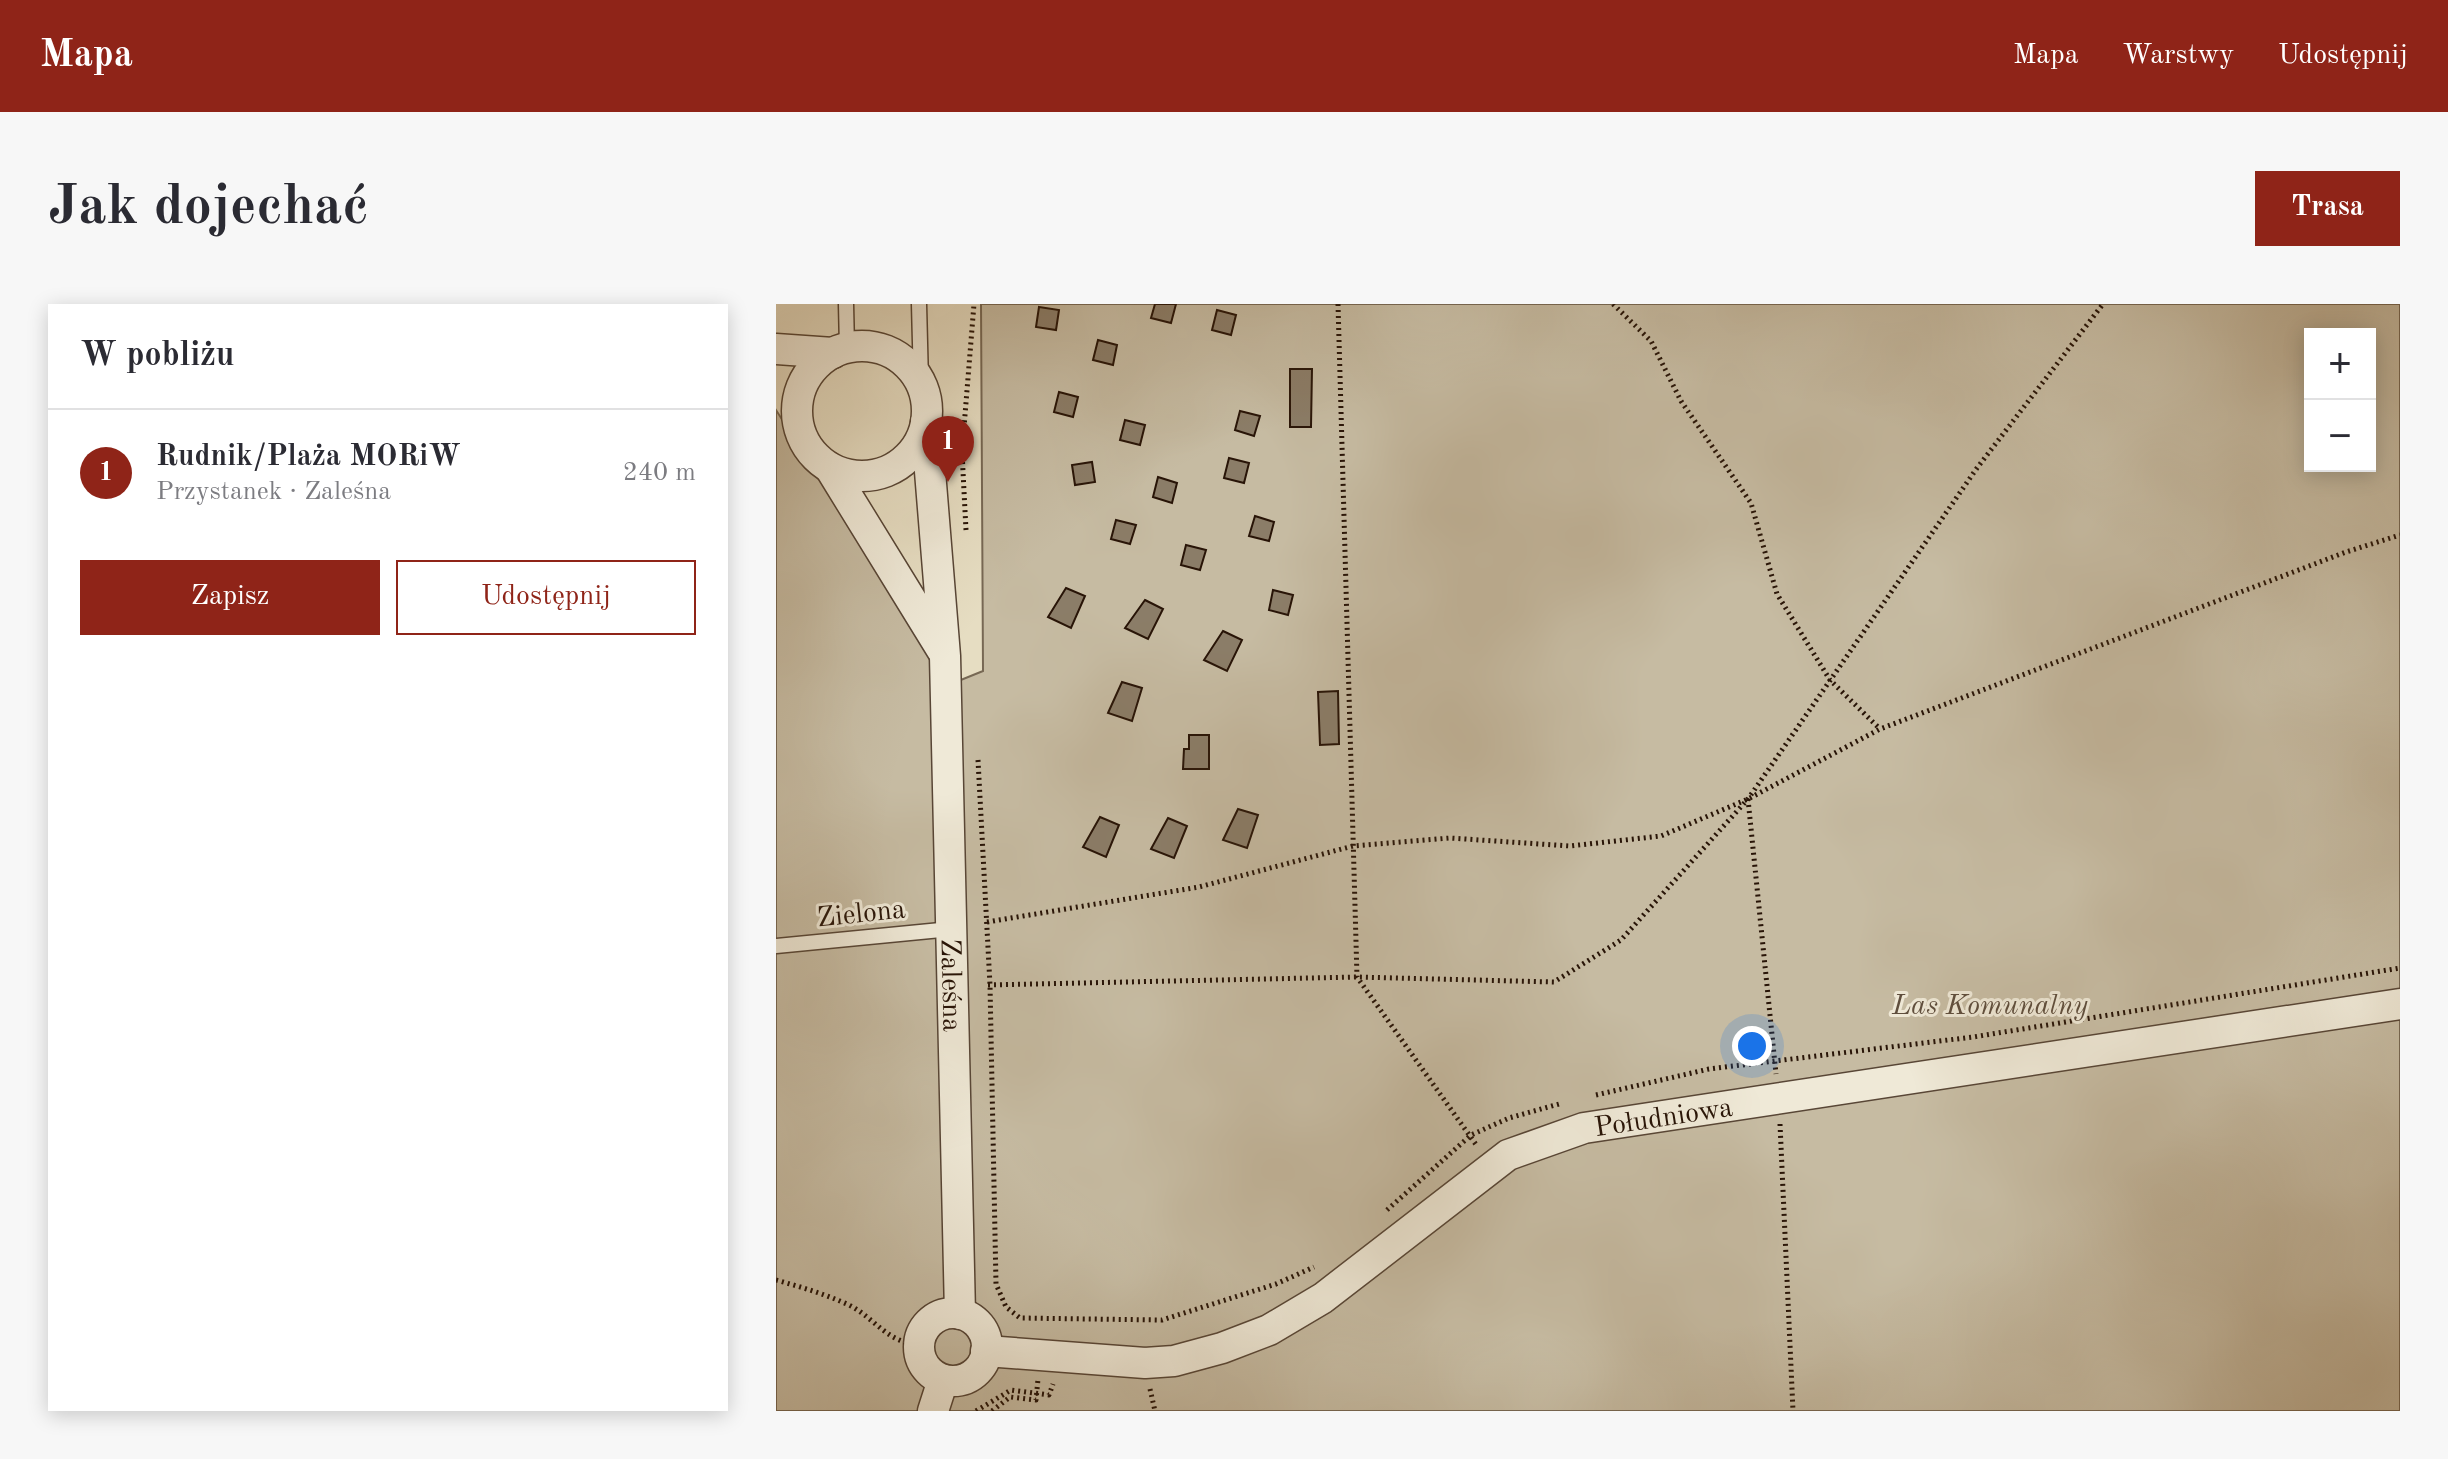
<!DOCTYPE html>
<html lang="pl">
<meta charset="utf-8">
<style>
:root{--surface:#fff;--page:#f7f7f7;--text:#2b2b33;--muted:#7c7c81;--line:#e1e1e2;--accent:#8f2418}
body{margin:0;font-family:"Old Standard TT",serif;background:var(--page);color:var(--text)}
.controls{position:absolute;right:24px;top:24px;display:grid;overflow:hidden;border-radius:0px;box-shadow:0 4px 20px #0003}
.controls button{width:72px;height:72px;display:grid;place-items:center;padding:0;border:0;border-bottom:2px solid var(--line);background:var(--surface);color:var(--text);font:40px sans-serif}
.you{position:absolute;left:976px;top:742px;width:28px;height:28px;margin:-20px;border:6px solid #fff;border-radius:50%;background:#1a73e8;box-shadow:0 0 0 12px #1a73e833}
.badge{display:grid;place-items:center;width:52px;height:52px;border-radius:50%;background:var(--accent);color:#fff;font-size:26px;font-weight:700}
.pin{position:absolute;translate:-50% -66px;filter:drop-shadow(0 2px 4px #0008)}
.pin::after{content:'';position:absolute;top:42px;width:28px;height:24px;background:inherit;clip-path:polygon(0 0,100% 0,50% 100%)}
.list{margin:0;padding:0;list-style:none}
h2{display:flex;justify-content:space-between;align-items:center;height:104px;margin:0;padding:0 32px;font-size:34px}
h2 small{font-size:26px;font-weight:400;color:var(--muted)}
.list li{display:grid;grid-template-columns:52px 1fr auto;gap:24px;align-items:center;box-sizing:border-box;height:128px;padding:0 32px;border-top:2px solid var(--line)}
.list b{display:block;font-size:30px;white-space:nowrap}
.list p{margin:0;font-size:26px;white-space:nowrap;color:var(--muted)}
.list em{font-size:26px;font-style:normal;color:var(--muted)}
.actions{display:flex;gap:16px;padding:24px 32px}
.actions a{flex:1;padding:18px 0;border:2px solid var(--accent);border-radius:0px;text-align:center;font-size:28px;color:var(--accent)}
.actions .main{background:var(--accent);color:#fff}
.map{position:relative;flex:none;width:1624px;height:1107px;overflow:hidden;border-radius:0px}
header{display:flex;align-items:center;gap:48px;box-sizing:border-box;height:112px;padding:0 40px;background:var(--accent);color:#fff}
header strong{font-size:38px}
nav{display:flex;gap:44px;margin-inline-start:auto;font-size:28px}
.intro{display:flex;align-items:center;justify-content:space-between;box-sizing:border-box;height:192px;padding:0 48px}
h1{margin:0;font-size:56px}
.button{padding:20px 36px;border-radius:0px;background:var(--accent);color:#fff;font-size:28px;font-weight:700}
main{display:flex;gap:48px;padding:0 48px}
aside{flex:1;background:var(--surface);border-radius:0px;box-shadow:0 4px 20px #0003}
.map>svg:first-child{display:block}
.green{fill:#c6bba2;stroke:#776854;stroke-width:2;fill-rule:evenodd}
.building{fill:#8b7d68;stroke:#281407;stroke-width:2}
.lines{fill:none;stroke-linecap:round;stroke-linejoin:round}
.service-casing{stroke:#584636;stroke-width:17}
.minor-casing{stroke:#584636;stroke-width:33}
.path{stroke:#281407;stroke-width:5;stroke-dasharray:2 4;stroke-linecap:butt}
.service{stroke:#efe9d7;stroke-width:14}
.minor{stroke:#efe9d7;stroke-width:30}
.labels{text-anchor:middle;stroke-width:6;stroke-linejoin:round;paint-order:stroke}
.street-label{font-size:28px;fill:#281407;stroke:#efe9d7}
.park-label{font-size:28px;font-style:italic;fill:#5f4e3d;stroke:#efe9d7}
</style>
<header>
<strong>Mapa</strong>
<nav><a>Mapa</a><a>Warstwy</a><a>Udostępnij</a></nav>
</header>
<div class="intro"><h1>Jak dojechać</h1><a class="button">Trasa</a></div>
<main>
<aside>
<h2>W pobliżu<small></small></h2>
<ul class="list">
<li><span class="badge">1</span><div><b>Rudnik/Plaża MORiW</b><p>Przystanek · Zaleśna</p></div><em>240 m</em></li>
</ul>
<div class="actions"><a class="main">Zapisz</a><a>Udostępnij</a></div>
</aside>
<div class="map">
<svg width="1624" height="1107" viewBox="0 0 1624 1107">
<rect width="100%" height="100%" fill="#e6ddc2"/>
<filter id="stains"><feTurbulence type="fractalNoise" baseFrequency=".0025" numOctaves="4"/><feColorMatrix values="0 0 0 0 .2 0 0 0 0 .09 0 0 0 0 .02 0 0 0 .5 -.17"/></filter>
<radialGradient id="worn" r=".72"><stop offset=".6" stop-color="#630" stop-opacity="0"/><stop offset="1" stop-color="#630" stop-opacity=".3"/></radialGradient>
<path class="green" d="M205 0H1624V1107H0V106L175 380 207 367ZM1534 30H1594V162H1534Z"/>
<g class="building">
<polygon points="379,0 400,0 395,19 375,14"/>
<polygon points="263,3 283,6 280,26 260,23"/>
<polygon points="441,6 460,11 455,31 436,26"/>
<polygon points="322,36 341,41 337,61 317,56"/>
<polygon points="514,65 536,65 535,123 514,123"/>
<polygon points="283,88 302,93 297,113 278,108"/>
<polygon points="464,107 484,112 478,132 459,126"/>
<polygon points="349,116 369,121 364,141 344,136"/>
<polygon points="453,154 473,159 468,179 448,174"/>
<polygon points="316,158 319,178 299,181 296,161"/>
<polygon points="382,173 401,179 396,199 377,193"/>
<polygon points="479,212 498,218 493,237 473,232"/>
<polygon points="340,216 360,221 354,240 335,235"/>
<polygon points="410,241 430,246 424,266 405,261"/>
<polygon points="290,284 309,292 295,324 272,313"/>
<polygon points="497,286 517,291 512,311 493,306"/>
<polygon points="369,296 387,305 372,335 349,324"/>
<polygon points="447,327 466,336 451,367 428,356"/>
<polygon points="346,378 366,384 356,417 332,409"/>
<polygon points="562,387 563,440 544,441 542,388"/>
<polygon points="413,431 433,431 433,465 407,465 408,445 413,445"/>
<polygon points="462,505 482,511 471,544 447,536"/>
<polygon points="324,513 343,521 330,553 307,543"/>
<polygon points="392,514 411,522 398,554 375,545"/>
</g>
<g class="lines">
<g class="service-casing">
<g id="service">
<polyline points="70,0 71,44"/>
<polyline points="143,0 145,78"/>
<polyline points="0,642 175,625"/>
</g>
</g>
<g class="minor-casing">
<g id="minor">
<circle cx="86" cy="107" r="65"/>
<polyline points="0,45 57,49"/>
<path id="s1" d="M150 118 169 352 184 1010"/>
<polyline points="54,164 166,346"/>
<circle cx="177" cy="1043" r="34"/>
<path id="s2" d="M210 1047 369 1059 398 1057 446 1044 493 1026 547 994 732 851 808 824 1624 700"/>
<polyline points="157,1107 167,1076"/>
</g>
</g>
<g class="path">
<polyline points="562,0 581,673 701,842"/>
<polyline points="837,0 875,37 905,97 975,199 1001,290 1054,376 1104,425"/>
<polyline points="190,226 186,148 198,0"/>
<polyline points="202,456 214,681 220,980 230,1003 244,1014 386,1016 500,980 538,963"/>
<polyline points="972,495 1000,770"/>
<polyline points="211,618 423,583 577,542 674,534 794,542 885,532 972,495 1104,425 1570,248 1624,231"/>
<polyline points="212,681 581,673 778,678 845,636 972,495 1201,164 1327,0"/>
<polyline points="820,791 933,765 1197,733 1624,664"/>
<polyline points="1004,820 1017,1107"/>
<polyline points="611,906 695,831 733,814 783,800"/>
<path d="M0 976C25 983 49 990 73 1001 99 1014 112 1040 143 1040"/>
<polyline points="374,1085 379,1107"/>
<polyline points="200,1107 235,1086 273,1091 277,1080"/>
<polyline points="216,1107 234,1093 260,1096 262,1075"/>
</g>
<use href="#service" class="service"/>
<use href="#minor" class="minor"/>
</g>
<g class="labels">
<g class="street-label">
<text transform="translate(85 608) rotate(-6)" y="10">Zielona</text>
<text dy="10" stroke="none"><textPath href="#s1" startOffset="564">Zaleśna</textPath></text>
<text dy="10" stroke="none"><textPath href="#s2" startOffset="746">Południowa</textPath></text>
</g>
<g class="park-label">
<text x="1214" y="710">Las Komunalny</text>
</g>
</g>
<rect width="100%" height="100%" filter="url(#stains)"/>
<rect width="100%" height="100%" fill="url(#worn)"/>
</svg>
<div class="controls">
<button>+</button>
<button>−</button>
</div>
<div class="you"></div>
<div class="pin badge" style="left:172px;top:178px">1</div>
</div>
</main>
